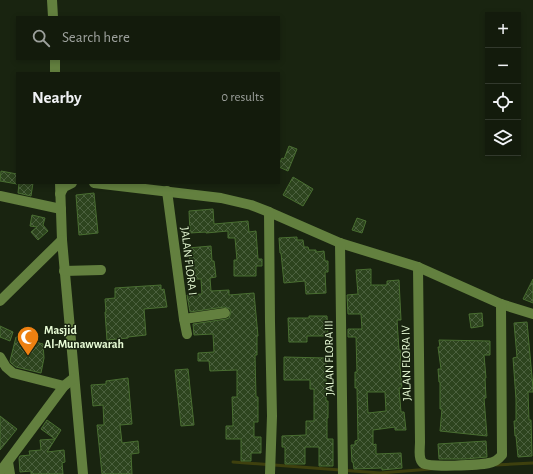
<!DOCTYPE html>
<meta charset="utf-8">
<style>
:root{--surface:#131b0c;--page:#1c2415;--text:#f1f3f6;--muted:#9da19d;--line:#32392d}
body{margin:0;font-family:"Alegreya Sans",sans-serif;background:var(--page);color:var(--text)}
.controls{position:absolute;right:12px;top:12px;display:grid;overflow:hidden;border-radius:0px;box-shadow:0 2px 6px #0003}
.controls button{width:36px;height:36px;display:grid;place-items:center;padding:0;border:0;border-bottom:1px solid var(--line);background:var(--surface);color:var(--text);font:20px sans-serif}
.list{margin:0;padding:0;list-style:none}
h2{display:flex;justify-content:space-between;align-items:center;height:52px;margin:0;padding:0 16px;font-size:17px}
h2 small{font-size:13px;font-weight:400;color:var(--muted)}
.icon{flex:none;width:22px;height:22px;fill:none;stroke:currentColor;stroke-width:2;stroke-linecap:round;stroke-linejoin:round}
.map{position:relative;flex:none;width:533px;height:474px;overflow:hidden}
.search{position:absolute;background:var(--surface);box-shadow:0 2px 6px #0003;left:16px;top:16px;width:264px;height:44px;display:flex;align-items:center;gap:10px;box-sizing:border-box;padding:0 14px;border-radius:0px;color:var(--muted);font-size:15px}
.panel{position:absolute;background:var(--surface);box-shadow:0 2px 6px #0003;left:16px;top:72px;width:264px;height:112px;border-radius:0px}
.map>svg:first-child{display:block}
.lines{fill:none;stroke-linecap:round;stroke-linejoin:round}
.stream{stroke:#3e400e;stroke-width:3}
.building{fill:url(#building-cross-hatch);stroke:#496e31;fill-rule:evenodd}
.minor{stroke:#63803f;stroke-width:10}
.labels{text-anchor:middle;stroke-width:3;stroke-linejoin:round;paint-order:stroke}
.street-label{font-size:12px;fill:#e8fcd6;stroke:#192410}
.poi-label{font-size:12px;font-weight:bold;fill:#e8fcd6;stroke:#192410;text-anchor:start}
</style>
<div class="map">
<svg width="533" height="474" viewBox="0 0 533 474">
<defs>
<pattern id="building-cross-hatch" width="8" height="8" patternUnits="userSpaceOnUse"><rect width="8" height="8" fill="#2d441e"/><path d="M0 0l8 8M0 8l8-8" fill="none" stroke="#4b603e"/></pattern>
</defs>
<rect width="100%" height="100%" fill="#192410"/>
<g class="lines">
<g class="stream">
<polyline points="233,462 380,473 431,469"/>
<polyline points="496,465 533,463"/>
</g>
</g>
<g class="building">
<polygon points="289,146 297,149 288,171 279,167 279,164 282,158 284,159"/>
<polygon points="1,171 17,174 17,184 0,181"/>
<polygon points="293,177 313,189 303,206 283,195"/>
<polygon points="19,183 33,183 31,196 18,193"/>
<polygon points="94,193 98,233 79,235 76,195"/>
<polygon points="213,209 214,224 248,221 249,232 256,231 258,259 262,259 262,266 256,266 256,276 234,276 234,260 237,260 235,238 228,238 228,231 206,233 206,232 190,233 189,211"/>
<polygon points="32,215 45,218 43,225 48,231 38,240 31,232 37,227 30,226"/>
<polygon points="357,218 366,221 362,233 352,230"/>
<polygon points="297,237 297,240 303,240 304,247 308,247 309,250 316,250 316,252 324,251 325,261 328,261 328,272 325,272 326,293 306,294 305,281 284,283 281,253 280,253 279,238"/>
<polygon points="211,246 212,261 214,261 216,277 210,278 211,291 229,290 229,295 254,293 258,336 257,336 257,355 255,355 256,397 258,397 258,422 254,422 254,437 261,437 261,453 251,453 251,461 241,461 241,439 226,439 226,426 233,426 232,397 237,397 237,370 210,371 209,361 198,361 198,353 214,352 213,334 194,335 193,324 226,319 229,318 231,312 230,309 224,307 190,312 187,295 202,294 201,279 193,279 188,248"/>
<path d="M371 269V285H387V281L399 280 401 320H397L399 350H401L400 367 402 388H399L401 412H404L406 430H395V427L373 430V445L376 444V454L401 453 402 468 382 470V468L354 469 353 462H352L351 445H355V441L358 440 357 388H355V372H357L356 337H348V329H362L361 314H348L347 295 358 294 356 270ZM367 392H385L386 411 368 413Z"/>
<polygon points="533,279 533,303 523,299"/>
<polygon points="161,285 161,290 164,289 167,307 144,309 146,335 128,337 128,338 107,340 105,312 106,312 105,299 115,298 115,288"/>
<polygon points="482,313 483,326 471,328 469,314"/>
<polygon points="309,316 327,316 328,336 307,336 307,342 289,342 288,318 309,318"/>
<polygon points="527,322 533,388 533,392 528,392 529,420 531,420 532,456 518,457 516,436 515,436 514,421 516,421 516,399 513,358 517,357 514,323"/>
<polygon points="0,326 13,332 10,341 0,337"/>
<polygon points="16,337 43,344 44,358 41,373 16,367 11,363 10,361"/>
<polygon points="439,340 490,341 490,355 484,355 486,378 485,378 486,398 484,398 487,436 440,431 442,409 440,409 440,382 439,382 438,369 441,369 438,347 440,347"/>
<polygon points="284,357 326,358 326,401 328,401 328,418 327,418 327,439 333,439 333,466 319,466 319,447 305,447 305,464 285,464 285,447 282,447 282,436 306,435 306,421 314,421 314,389 310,389 310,380 284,380"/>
<polygon points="188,369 194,425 181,426 175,370"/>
<polygon points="128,378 132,424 120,425 122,443 138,441 139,453 131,454 132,474 102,474 97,425 104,425 103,405 93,406 91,385 106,384 106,381"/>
<polygon points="0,416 17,429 0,450"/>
<polygon points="47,420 61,430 47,452 64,450 65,462 62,463 63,474 31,474 31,471 20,472 19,458 20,456 30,455 29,451 41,450 40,440 55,439 41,429"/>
<polygon points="486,441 487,457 465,459 439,459 438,444"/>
</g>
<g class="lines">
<g class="minor">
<polyline points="52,0 53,17"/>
<polyline points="55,59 55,73"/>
<polyline points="60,183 62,240 83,474"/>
<polyline points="94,183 221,198 251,205 269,212 340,243 418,267 501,304 533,314"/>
<polyline points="167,191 184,319 187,334"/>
<polyline points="60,194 64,187 72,183"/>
<polyline points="0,196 61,209"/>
<polyline points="269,212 270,322 272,416 270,474"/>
<polyline points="340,243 343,474"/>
<path d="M418 267 420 442C420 448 418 459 423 463 429 468 480 465 489 463 495 462 498 460 502 455L501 304"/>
<polyline points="64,271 101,270"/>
<polyline points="0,301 62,240"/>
<polyline points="184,319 225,313"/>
<polyline points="0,357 6,367 13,373 64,386"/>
<polyline points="8,462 10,474"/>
<polyline points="0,472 64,386 74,378"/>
</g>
</g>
<defs>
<g id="mosque-pin" transform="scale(1.15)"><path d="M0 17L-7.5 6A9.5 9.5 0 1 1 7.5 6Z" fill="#ed8011" stroke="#192410"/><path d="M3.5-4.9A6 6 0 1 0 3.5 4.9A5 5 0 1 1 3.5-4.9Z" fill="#fff"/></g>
</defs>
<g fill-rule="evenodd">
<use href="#mosque-pin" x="28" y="337"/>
</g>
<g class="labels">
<g class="street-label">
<text transform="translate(189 261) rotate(83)" y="4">JALAN FLORA I</text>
<text transform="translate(329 358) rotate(-91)" y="4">JALAN FLORA III</text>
<text transform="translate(406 363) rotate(-91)" y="4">JALAN FLORA IV</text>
</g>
<g class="poi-label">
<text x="44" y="334">Masjid<tspan x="44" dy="14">Al-Munawwarah</tspan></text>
</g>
</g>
</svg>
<div class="controls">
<button>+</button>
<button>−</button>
<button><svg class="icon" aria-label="locate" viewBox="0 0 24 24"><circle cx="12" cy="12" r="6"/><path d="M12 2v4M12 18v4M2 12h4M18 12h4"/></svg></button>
<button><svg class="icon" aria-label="layers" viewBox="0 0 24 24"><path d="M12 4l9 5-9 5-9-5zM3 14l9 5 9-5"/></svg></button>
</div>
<div class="search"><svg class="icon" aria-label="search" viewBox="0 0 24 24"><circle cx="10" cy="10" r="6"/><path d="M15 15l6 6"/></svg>Search here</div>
<section class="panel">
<h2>Nearby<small>0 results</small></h2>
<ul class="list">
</ul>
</section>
</div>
